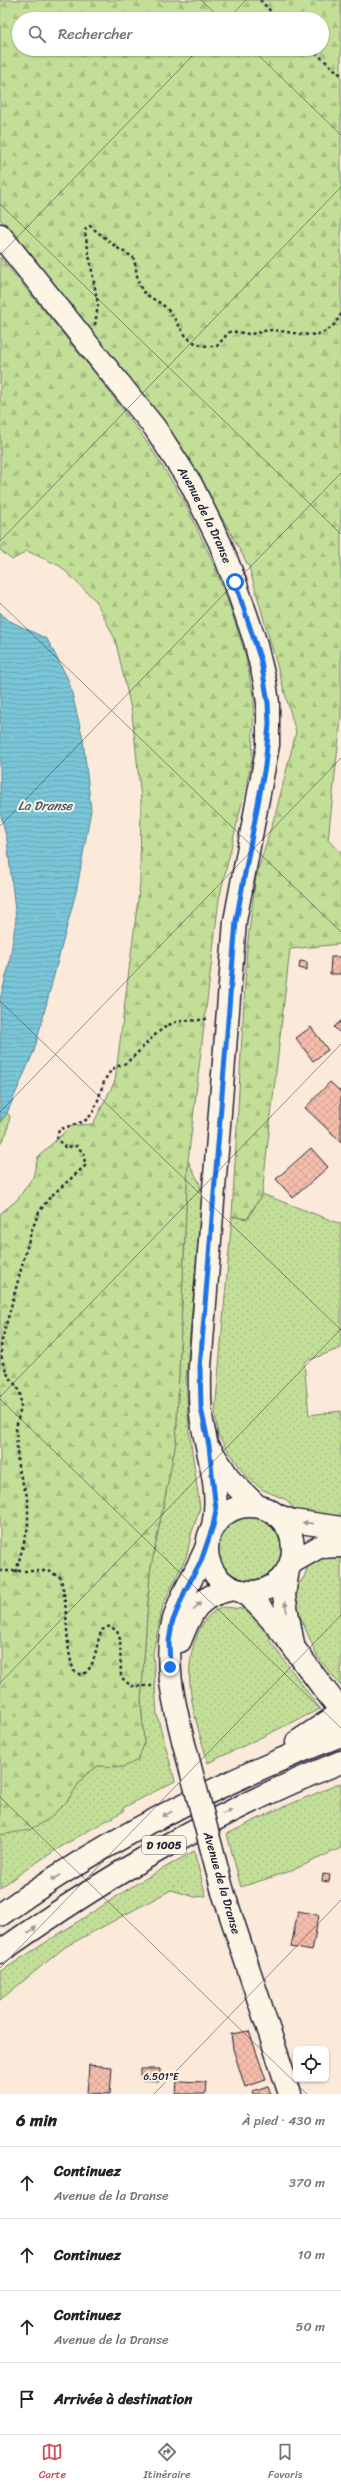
<!DOCTYPE html>
<html lang="fr">
<meta charset="utf-8">
<style>
:root{--surface:#fff;--page:#f6f6f6;--text:#222;--muted:#767676;--line:#e0e0e0;--accent:#d1495b}
body{margin:0;font-family:Sriracha,sans-serif;background:var(--page);color:var(--text)}
.controls{position:absolute;right:12px;bottom:12px;display:grid;overflow:hidden;border-radius:6px;box-shadow:0 1px 3px #0004}
.controls button{width:36px;height:36px;display:grid;place-items:center;padding:0;border:0;border-bottom:1px solid var(--line);background:var(--surface);color:var(--text);font:20px sans-serif}
.stop{position:absolute;width:12px;height:12px;margin:-9px;border:3px solid #1a73e8;border-radius:50%;background:#fff}
.stop.end{background:#1a73e8;border-color:#fff;box-shadow:0 1px 4px #0008}
.list{margin:0;padding:0;list-style:none}
h2{display:flex;justify-content:space-between;align-items:center;height:52px;margin:0;padding:0 16px;font-size:17px}
h2 small{font-size:13px;font-weight:400;color:var(--muted)}
.list li{display:grid;grid-template-columns:26px 1fr auto;gap:12px;align-items:center;box-sizing:border-box;height:72px;padding:0 16px;border-top:1px solid var(--line)}
.list b{display:block;font-size:15px;white-space:nowrap}
.list p{margin:0;font-size:13px;white-space:nowrap;color:var(--muted)}
.list em{font-size:13px;font-style:normal;color:var(--muted)}
.icon{flex:none;width:22px;height:22px;fill:none;stroke:currentColor;stroke-width:2;stroke-linecap:round;stroke-linejoin:round}
.map{position:relative;flex:none;width:341px;height:2094px;overflow:hidden}
.search{position:absolute;background:var(--surface);box-shadow:0 1px 3px #0004;left:12px;right:12px;top:12px;height:44px;display:flex;align-items:center;gap:10px;box-sizing:border-box;padding:0 14px;border-radius:22px;color:var(--muted);font-size:15px}
.sheet{height:340px;background:var(--surface)}
nav{display:flex;justify-content:space-around;align-items:center;box-sizing:border-box;height:56px;border-top:1px solid var(--line);background:var(--surface);font-size:11px;color:var(--muted)}
nav a{display:grid;justify-items:center;gap:2px}
nav .on{color:var(--accent)}
.map>svg:first-child{display:block}
.grass{fill:url(#grass-dots);stroke:#728069}
.forest{fill:url(#forest-firs);stroke:#728069;fill-rule:evenodd}
.water{fill:url(#water-rules);stroke:#568499}
.building{fill:url(#building-cross-hatch);stroke:#22223b}
.lines{fill:none;stroke-linecap:round;stroke-linejoin:round}
.major-casing{stroke:#22223b;stroke-width:25}
.highway-casing{stroke:#22223b;stroke-width:25}
.path{stroke:#22223b;stroke-width:2.5;stroke-dasharray:3 3;stroke-linecap:butt}
.major{stroke:#fcf5e5;stroke-width:22}
.highway{stroke:#fcf5e5;stroke-width:22}
.major-bridge-casing{stroke:#22223b;stroke-width:25;stroke-linecap:butt}
.major-bridge{stroke:#fcf5e5;stroke-width:22}
.oneway{fill:#9a9698}
.route{stroke:#1a73e8;stroke-width:5}
.ticks{fill:none;stroke:#22223b;stroke-width:1;stroke-opacity:0.45}
.labels{text-anchor:middle;stroke-width:4;stroke-linejoin:round;paint-order:stroke}
.shield{fill:#fcf5e5;stroke:#63616e;stroke-width:1}
.shield-label{font-size:11px;font-weight:bold;fill:#22223b}
.street-label{font-size:12px;fill:#22223b;stroke:#fcf5e5}
.water-label{font-size:13px;font-style:italic;fill:#405b72;stroke:#fcf5e5}
.ticks-label{font-size:10px;text-anchor:middle;fill:#22223b;stroke:#fcf5e5;stroke-width:4;stroke-linejoin:round;paint-order:stroke}
</style>
<div class="map">
<svg width="341" height="2094" viewBox="0 0 341 2094">
<defs>
<pattern id="grass-dots" width="8" height="8" patternUnits="userSpaceOnUse"><rect width="8" height="8" fill="#c3df97"/><path d="M2 2h.1M6 6h.1" fill="none" stroke="#a7bf83" stroke-width="1.8" stroke-linecap="round"/></pattern>
<pattern id="forest-firs" width="22" height="20" patternUnits="userSpaceOnUse"><rect width="22" height="20" fill="#c3df97"/><path d="M5 1l3.5 6h-7zM16 11l3.5 6h-7z" fill="#a7bf83"/></pattern>
<pattern id="water-rules" width="6" height="5" patternUnits="userSpaceOnUse"><rect width="6" height="5" fill="#79c6d8"/><path d="M0 2.5h6" fill="none" stroke="#68aaba"/></pattern>
<pattern id="building-cross-hatch" width="8" height="8" patternUnits="userSpaceOnUse"><rect width="8" height="8" fill="#f6bdab"/><path d="M0 0l8 8M0 8l8-8" fill="none" stroke="#d3a294"/></pattern>
</defs>
<rect width="100%" height="100%" fill="#fbead9"/>
<filter id="ink" filterUnits="userSpaceOnUse"><feTurbulence type="fractalNoise" baseFrequency=".025" numOctaves="2"/><feDisplacementMap in="SourceGraphic" scale="8" xChannelSelector="R" yChannelSelector="G"/><feConvolveMatrix kernelMatrix="1 2 1 2 8 2 1 2 1" color-interpolation-filters="sRGB"/></filter>
<g filter="url(#ink)">
<g class="grass">
<polygon points="7,1113 10,1116 7,1132 0,1144 0,1122"/>
<path d="M188 1161 199 1182 202 1195 186 1379 189 1430 200 1508 191 1535 187 1555 163 1605 153 1653 157 1715 175 1781 123 1808 124 1811C81 1834 39 1859 0 1888V1835L5 1834 67 1801 84 1776 98 1766 123 1767 144 1744 141 1702 150 1572 176 1442Z"/>
<polygon points="262,1194 341,1224 341,1348 304,1362 309,1415 341,1411 341,1519 300,1515 287,1500 263,1490 245,1475 218,1435 215,1413 232,1216 248,1219"/>
<circle cx="250" cy="1549" r="32"/>
<polygon points="341,1554 341,1686 317,1656 301,1618 296,1616 291,1594 304,1577 310,1561 318,1556"/>
<path d="M224 1607 252 1610 273 1637 269 1640 320 1709 208 1763C196 1721 180 1677 197 1635 203 1621 210 1611 224 1607Z"/>
<polygon points="341,1783 341,1848 291,1871 241,1887 227,1834 276,1810"/>
<polygon points="194,1851 206,1896 195,1897 171,1890 65,1947 0,2000 0,1972 136,1884"/>
</g>
<g class="forest">
<path d="M0 0H341V718L328 840 341 852V944L290 949 262 1194 247 1219 232 1216 247 948 256 876 277 808 296 732 249 567 228 528 157 416 56 286 0 219ZM19 19H322V49H19Z"/>
<polygon points="0,257 96,374 147,442 183,499 212,560 230,607 245,653 254,700 252,760 219,899 188,1161 176,1442 150,1572 141,1702 144,1744 138,1760 123,1767 98,1766 84,1776 67,1801 49,1819 29,1830 0,1835 0,1214 17,1200 33,1177 38,1157 71,1126 93,1124 115,1081 140,883 141,799 132,713 115,639 96,601 60,566 27,551 12,560 0,550"/>
</g>
<polygon class="water" points="0,612 6,619 47,639 69,681 83,739 91,810 77,888 34,1051 7,1113 0,1122 0,999 9,965 16,919 7,840 0,812"/>
<g class="building">
<polygon points="331,957 341,957 341,974 330,974"/>
<polygon points="300,961 307,962 307,970 299,968"/>
<polygon points="341,1021 341,1034 334,1027"/>
<polygon points="311,1027 328,1050 313,1061 296,1038"/>
<polygon points="330,1082 341,1092 341,1142 305,1108"/>
<polygon points="311,1148 328,1167 293,1198 276,1179"/>
<polygon points="323,1874 330,1875 329,1882 322,1881"/>
<polygon points="298,1911 319,1915 312,1951 291,1947"/>
<polygon points="249,2031 266,2080 245,2087 233,2049 231,2034"/>
<polygon points="89,2065 112,2067 110,2094 87,2093"/>
<polygon points="141,2069 160,2069 160,2081 141,2080"/>
<polygon points="177,2081 206,2082 205,2094 176,2094"/>
<polygon points="268,2086 271,2094 253,2094 252,2091"/>
</g>
<g class="lines">
<g class="major-casing">
<g id="major">
<path id="s1" d="M0 235 155 428 191 484 220 543 235 582 255 641 265 682 268 703V745L235 921 200 1367C200 1385 199 1404 202 1422 208 1456 221 1491 213 1526"/>
<polyline points="212,1452 231,1481 257,1506"/>
<circle cx="250" cy="1549" r="43"/>
<path d="M180 1641C192 1610 198 1596 233 1589"/>
<path d="M183 1740C172 1696 161 1650 178 1607 186 1586 199 1567 207 1546"/>
<polyline points="223,1892 290,2094"/>
</g>
</g>
<g class="highway-casing">
<g id="highway">
<polyline points="276,1515 293,1521 341,1528"/>
<polyline points="291,1563 319,1547 341,1546"/>
<polyline points="288,1569 284,1596 293,1644"/>
<path d="M242 1591C283 1624 307 1671 341 1710"/>
<polyline points="297,1742 341,1713"/>
<path d="M0 1915C104 1840 221 1782 341 1735"/>
<path d="M0 1952C110 1874 216 1812 341 1762"/>
</g>
</g>
<g class="path">
<polyline points="260,0 278,19"/>
<polyline points="311,49 341,75"/>
<path d="M95 325 98 305 85 232 86 228 90 226 119 249 133 257C137 267 136 281 142 290 147 297 157 300 164 306 184 324 180 348 217 346L229 332C237 331 244 334 251 334 258 333 265 330 272 330 298 332 325 346 341 314"/>
<path d="M0 1571H48L60 1577C70 1607 63 1641 74 1671L82 1675C97 1667 95 1644 102 1630L110 1626 117 1631 120 1639 121 1677 131 1686H152"/>
<path d="M16 1572 28 1527V1499L18 1468 16 1428 21 1407 20 1391 8 1375 2 1361 1 1344 31 1232 39 1212 50 1197 85 1166 84 1154 77 1146 65 1147 57 1139 59 1130C65 1127 85 1122 87 1119 101 1107 98 1085 111 1071 114 1066 122 1066 127 1062 143 1050 154 1031 173 1023 184 1019 198 1022 209 1018"/>
</g>
<use href="#major" class="major"/>
<use href="#highway" class="highway"/>
<g class="major-bridge-casing">
<polyline id="major-bridge" points="183,1740 223,1892"/>
</g>
<use href="#major-bridge" class="major-bridge"/>
</g>
<defs><path id="oneway-solid" d="M-6-.8H1V-3.2L6.5 0L1 3.2V.8H-6Z"/></defs>
<g class="oneway">
<use href="#oneway-solid" transform="translate(308 1523) rotate(-173)"/>
<use href="#oneway-solid" transform="translate(197 1606) rotate(-52)"/>
<use href="#oneway-solid" transform="translate(286 1607) rotate(-99)"/>
<use href="#oneway-solid" transform="translate(227 1812) rotate(-26)"/>
<use href="#oneway-solid" transform="translate(167 1814) rotate(152)"/>
<use href="#oneway-solid" transform="translate(55 1878) rotate(147)"/>
<use href="#oneway-solid" transform="translate(32 1930) rotate(-36)"/>
</g>
</g>
<g class="lines" filter="url(#ink)">
<polyline class="route" points="170,1667 169,1642 172,1623 185,1591 201,1561 213,1526 216,1510 209,1446 201,1408 200,1367 236,921 265,766 269,724 268,703 261,661 235,582"/>
</g>
<path class="ticks" d="M201 0 221 19M228 19 246 0M252 49 341 135M0 204 341 534M0 255 199 49M0 541 341 187M0 603 341 932M0 826 341 473M0 1001 341 1330M0 1112 341 758M0 1397 341 1044M0 1399 341 1728M0 1683 341 1329M0 1797 307 2094M0 1968 341 1615M154 2094 341 1900"/>
<g class="labels">
<rect class="shield" x="142" y="1836" width="44" height="18" rx="3"/>
<g class="shield-label">
<text x="164" y="1849">D 1005</text>
</g>
<g class="street-label">
<text dy="4" stroke="none"><textPath href="#s1" startOffset="348">Avenue de la Dranse</textPath></text>
<text transform="translate(222 1883) rotate(74)" y="4">Avenue de la Dranse</text>
</g>
<g class="water-label">
<text x="45" y="810">La Dranse</text>
</g>
</g>
<g class="ticks-label">
<text x="161" y="2080">6.501°E</text>
</g>
</svg>
<div class="controls">
<button><svg class="icon" aria-label="locate" viewBox="0 0 24 24"><circle cx="12" cy="12" r="6"/><path d="M12 2v4M12 18v4M2 12h4M18 12h4"/></svg></button>
</div>
<div class="stop" style="left:235px;top:582px"></div>
<div class="stop end" style="left:170px;top:1667px"></div>
<div class="search"><svg class="icon" aria-label="search" viewBox="0 0 24 24"><circle cx="10" cy="10" r="6"/><path d="M15 15l6 6"/></svg>Rechercher</div>
</div>
<section class="sheet">
<h2>6 min<small>À pied · 430 m</small></h2>
<ul class="list">
<li><svg class="icon" aria-label="ahead" viewBox="0 0 24 24"><path d="M12 20V5M6 11l6-6 6 6"/></svg><div><b>Continuez</b><p>Avenue de la Dranse</p></div><em>370 m</em></li>
<li><svg class="icon" aria-label="ahead" viewBox="0 0 24 24"><path d="M12 20V5M6 11l6-6 6 6"/></svg><div><b>Continuez</b></div><em>10 m</em></li>
<li><svg class="icon" aria-label="ahead" viewBox="0 0 24 24"><path d="M12 20V5M6 11l6-6 6 6"/></svg><div><b>Continuez</b><p>Avenue de la Dranse</p></div><em>50 m</em></li>
<li><svg class="icon" aria-label="arrive" viewBox="0 0 24 24"><path d="M6 21V4h12l-3 4 3 4H6"/></svg><div><b>Arrivée à destination</b></div></li>
</ul>
</section>
<nav>
<a class="on"><svg class="icon" aria-label="map" viewBox="0 0 24 24"><path d="M3 6l6-2 6 2 6-2v14l-6 2-6-2-6 2zM9 4v14M15 6v14"/></svg>Carte</a>
<a><svg class="icon" aria-label="directions" viewBox="0 0 24 24"><path d="M12 3l9 9-9 9-9-9zM9 14v-3h6M13 9l2 2-2 2"/></svg>Itinéraire</a>
<a><svg class="icon" aria-label="saved" viewBox="0 0 24 24"><path d="M7 4h10v16l-5-4-5 4z"/></svg>Favoris</a>
</nav>
